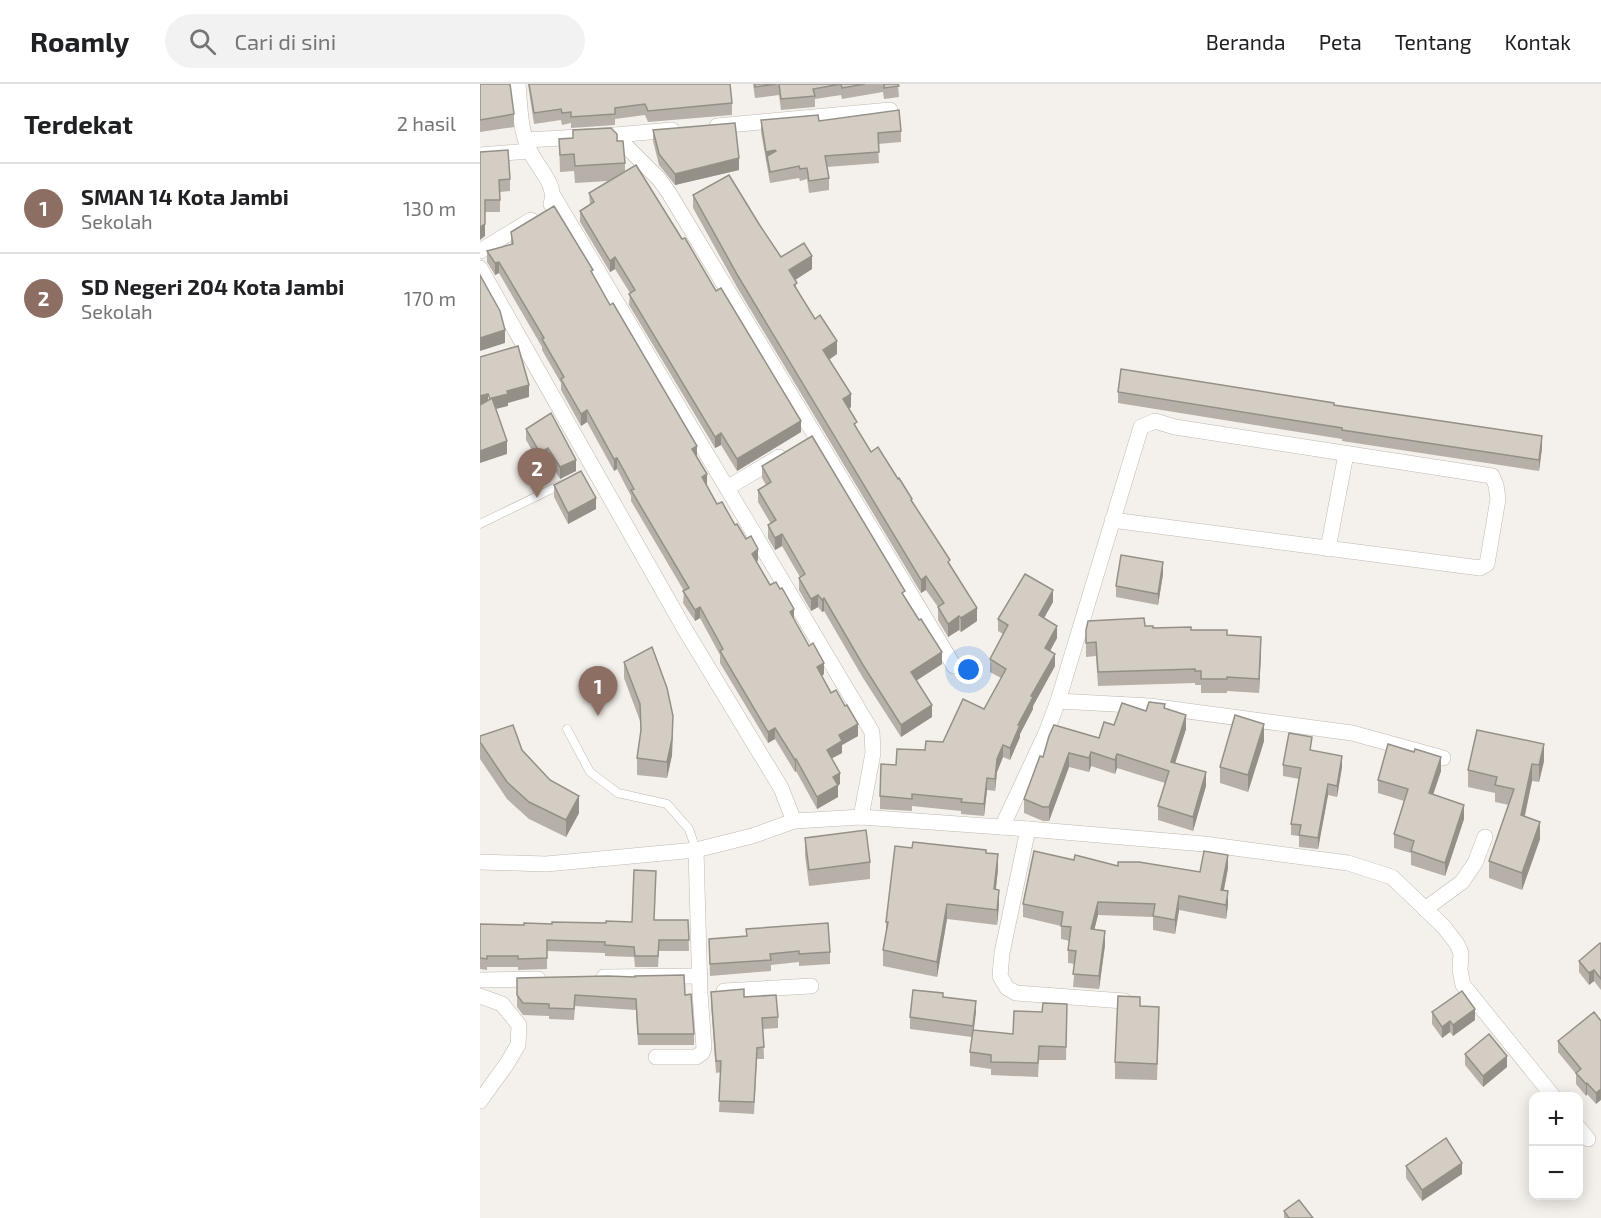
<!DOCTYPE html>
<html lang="id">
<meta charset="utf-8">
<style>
:root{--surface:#fff;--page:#f2f2f2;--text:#202124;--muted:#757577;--line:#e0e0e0;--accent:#e04a37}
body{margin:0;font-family:"Exo 2",sans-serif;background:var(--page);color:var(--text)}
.controls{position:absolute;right:18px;bottom:18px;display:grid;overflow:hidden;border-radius:12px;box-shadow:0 3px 15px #0003}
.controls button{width:54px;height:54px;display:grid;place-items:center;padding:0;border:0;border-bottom:2px solid var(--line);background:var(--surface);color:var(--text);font:30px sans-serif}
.you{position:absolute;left:489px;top:586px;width:21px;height:21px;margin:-15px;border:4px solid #fff;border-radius:50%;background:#1a73e8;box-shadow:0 0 0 9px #1a73e833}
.badge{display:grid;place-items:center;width:39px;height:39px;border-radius:50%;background:var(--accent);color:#fff;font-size:20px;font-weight:700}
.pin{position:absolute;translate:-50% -50px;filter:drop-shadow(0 2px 3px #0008)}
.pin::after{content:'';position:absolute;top:32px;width:21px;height:18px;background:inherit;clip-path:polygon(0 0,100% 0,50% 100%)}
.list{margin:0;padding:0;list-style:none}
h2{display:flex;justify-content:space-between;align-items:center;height:78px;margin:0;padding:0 24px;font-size:26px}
h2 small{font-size:20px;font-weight:400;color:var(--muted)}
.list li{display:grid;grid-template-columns:39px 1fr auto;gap:18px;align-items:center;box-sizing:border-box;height:90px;padding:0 24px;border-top:2px solid var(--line)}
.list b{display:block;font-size:22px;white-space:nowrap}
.list p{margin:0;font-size:20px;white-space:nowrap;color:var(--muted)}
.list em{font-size:20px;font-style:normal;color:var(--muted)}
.icon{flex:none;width:33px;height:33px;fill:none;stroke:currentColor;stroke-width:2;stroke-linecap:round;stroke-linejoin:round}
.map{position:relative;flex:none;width:1121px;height:1134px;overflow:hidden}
header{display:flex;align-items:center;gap:36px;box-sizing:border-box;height:84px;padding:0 30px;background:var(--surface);border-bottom:2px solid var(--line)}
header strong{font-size:28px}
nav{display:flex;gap:33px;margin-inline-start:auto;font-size:21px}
.search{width:420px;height:54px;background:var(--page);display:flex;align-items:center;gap:15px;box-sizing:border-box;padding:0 21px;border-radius:33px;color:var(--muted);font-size:22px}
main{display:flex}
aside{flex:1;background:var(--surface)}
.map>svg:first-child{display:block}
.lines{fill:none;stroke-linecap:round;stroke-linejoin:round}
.lane-casing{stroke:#bfb9af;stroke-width:9}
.street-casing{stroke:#bfb9af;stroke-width:16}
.lane{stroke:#fff;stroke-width:8}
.street{stroke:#fff;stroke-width:15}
.wall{fill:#b6b0a8}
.shaded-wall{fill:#949088}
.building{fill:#d4cdc3;stroke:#949088;stroke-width:1.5}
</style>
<header>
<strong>Roamly</strong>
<div class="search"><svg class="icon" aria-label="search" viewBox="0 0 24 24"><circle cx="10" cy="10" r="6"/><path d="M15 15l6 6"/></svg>Cari di sini</div>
<nav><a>Beranda</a><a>Peta</a><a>Tentang</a><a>Kontak</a></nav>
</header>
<main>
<aside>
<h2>Terdekat<small>2 hasil</small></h2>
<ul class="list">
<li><span class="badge" style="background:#8d6e63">1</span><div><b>SMAN 14 Kota Jambi</b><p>Sekolah</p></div><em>130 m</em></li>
<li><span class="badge" style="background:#8d6e63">2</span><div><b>SD Negeri 204 Kota Jambi</b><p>Sekolah</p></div><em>170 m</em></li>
</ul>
</aside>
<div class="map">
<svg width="1121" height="1134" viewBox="0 0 1121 1134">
<rect width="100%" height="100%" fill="#f4f1ec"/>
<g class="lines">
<g class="lane-casing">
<g id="lane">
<polyline points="0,440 82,400"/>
<polyline points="87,645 110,688 138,709 187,720 209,745 216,766"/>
</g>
</g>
<g class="street-casing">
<g id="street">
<path d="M38 0C40 21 40 46 49 65 56 83 78 100 71 120"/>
<polyline points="237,42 410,26"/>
<polyline points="135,51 179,95 189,109 474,582"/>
<polyline points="46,56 135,51 192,46"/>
<polyline points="0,71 49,67"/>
<polyline points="74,113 392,648 393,669 381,733"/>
<polyline points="0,167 51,136"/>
<polyline points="0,184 204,544 301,704 314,737"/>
<polyline points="247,404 299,373"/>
<polyline points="848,465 866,370"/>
<polyline points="578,617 670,622 872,649 963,674"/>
<polyline points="522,743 566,649 578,617 661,343 675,337 695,343 1012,392 1016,401 1018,415 1007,480 1000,484 632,436"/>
<polyline points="548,745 522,869 520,892 527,904 536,909 644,917"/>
<polyline points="0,778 66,780 216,766 272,752 314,737 381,733 548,745 724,760 868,779 912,793 964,843 977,860 981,869 980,886 983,901 1073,1012"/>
<polyline points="945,825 982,798 995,779 1005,753"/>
<polyline points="124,893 220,892"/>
<polyline points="0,896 58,895"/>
<polyline points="244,907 331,902"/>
<polyline points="0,912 22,920 39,941 38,961 26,981 0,1017"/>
<polyline points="176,973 216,973 222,969 224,964 220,909 216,766"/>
<polyline points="1098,1043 1108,1055"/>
</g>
</g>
<use href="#lane" class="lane"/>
<use href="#street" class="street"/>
</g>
<g class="wall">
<polygon points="0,0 34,30 34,43 0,48"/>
<polygon points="48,0 250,0 252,19 252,31 168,38 165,31 135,35 135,41 91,44 91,39 82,41 81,36 54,40"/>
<polygon points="273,0 418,0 419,13 404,15 403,8 362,15 361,11 335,15 335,23 301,26 299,11 275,14"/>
<polygon points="281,36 339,37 421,47 421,58 398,60 399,79 347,83 349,94 349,106 329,109 327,95 320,97 319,94 290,99 281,48"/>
<polygon points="93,46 137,57 145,79 145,87 321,348 257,387 241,361 235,364 149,221 150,209 135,185 130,188 100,138 100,127 110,121 109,109 128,97 95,99 94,87 80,88 79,55 93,54"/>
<polygon points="173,46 259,86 195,101 179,81 173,57"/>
<polygon points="0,68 30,95 30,107 20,108 20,128 5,128 5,152"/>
<polygon points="213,111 279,140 301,173 332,185 315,196 317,207 357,270 349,276 371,323 369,325 377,345 391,368 432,418 470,482 497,537 481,548 479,546 468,553 458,536 458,523 446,506 441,509 258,205 213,124"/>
<polygon points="31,148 113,191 217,373 227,401 237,420 255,441 278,476 277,478 290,501 314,536 344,590 342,592 378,652 362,661 362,669 352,674 360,700 358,701 358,713 337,725 316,687 315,688 295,655 288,659 240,579 240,571 220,534 215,537 203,519 204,507 151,417 151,412 137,385 134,387 107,338 101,342 81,306 81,299 62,266 62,263 19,189 15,191 7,178 7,167 31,160"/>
<polygon points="638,308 854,321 1062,364 1059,387 862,357 862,355 638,319"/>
<polygon points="46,345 96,387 80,395 68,375 60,380 46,356"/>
<polygon points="282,382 425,513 462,580 437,596 452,633 421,653 383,594 344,527 342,528 338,523 331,527 319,506 319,494 320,493 302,462 295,466 288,454 288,441 291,440 278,418 278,406 286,401 282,394"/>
<polygon points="74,401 116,425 88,440 74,413"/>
<polygon points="683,490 678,521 636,513 636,502"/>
<polygon points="573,518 564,534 577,554 570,567 575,582 553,622 553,625 540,650 540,653 530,676 523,673 517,688 515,707 507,706 504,732 481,730 481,727 432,722 432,727 400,725 400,712 416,681 463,658 504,625 521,594 510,588 510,575 523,550 518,547 518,535"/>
<polygon points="665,542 673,544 711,546 747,551 781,567 779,609 747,607 747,609 721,609 721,601 715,601 715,599 618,602 616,572 606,573 606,546"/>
<polygon points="144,578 193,649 192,671 187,694 157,691 157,674 161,650 160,637 144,594"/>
<polygon points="685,624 706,645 695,679 726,702 713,747 678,736 678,722 685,699 637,684 635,690 611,682 609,688 589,683 569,737 563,737 544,729 544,715 563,673 619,654 634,641 666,627"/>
<polygon points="0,652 42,666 99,729 86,753 49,735 27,715 0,675"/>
<polygon points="784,657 768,708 740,699 740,683"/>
<polygon points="832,666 862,683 857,713 848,711 838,765 819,763 819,752 811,751 811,740 819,695 803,692 803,681"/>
<polygon points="1064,677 1059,698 1052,697 1045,732 1060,755 1042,806 1009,794 1009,777 1029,721 1015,718 1015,709 988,703 988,686"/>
<polygon points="961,687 953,710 984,735 965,792 931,781 931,769 914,764 914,750 924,717 898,709 898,696"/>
<polygon points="325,754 390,778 390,795 329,802 325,771"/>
<polygon points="432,764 506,769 518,785 516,805 519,821 517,841 467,835 457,893 403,882 403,866 406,850 406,838"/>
<polygon points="594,776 638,782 720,788 748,784 744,806 748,821 746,835 699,826 695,850 673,846 673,833 618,831 614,846 625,861 619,905 593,903 595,880 588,879 588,866 590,857 581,855 581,842 543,833 543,820"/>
<polygon points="174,836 208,836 209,867 179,867 178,883 155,883 154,873 125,872 125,869 67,867 67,885 38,886 38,883 7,883 7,886 0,885 0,840 44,841 152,838"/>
<polygon points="266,845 350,868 350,880 319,882 319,878 291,881 291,887 230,892 229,855 266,852"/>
<polygon points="1121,860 1121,906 1114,897 1109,901 1099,888 1099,877"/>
<polygon points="231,908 264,913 298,933 298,944 283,945 284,975 277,975 274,1030 239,1028 241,988 236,989 231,920"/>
<polygon points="37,911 205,911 214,950 214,961 158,961 156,926 95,922 94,936 69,935 69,932 43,931 37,923"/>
<polygon points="463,913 496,928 493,946 533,950 562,928 587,920 586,976 559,976 558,993 511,991 511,985 490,982 490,968 492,953 430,945 430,933"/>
<polygon points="952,928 995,936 973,952 970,948 962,954 952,940"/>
<polygon points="1121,937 1116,1020 1107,1010 1106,1012 1096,1000 1096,990 1078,968 1078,957"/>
<polygon points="679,939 677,996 635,995 635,978"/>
<polygon points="985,970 1027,983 1003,1003 985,981"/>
<polygon points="926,1082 982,1090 942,1117 926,1094"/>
<polygon points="804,1127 833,1134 804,1134"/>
</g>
<g class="shaded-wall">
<polygon points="295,66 295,77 287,72 286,79 286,68"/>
<polygon points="259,74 259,86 195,101 195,90"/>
<polygon points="5,140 5,152 0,156 0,143"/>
<polygon points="332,172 332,185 309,200 309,186"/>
<polygon points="135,173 135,185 130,188 130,177"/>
<polygon points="19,178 19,189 15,191 15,179"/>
<polygon points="25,246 25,259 0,267 0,254"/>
<polygon points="357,257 357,270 343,279 343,266"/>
<polygon points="49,301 49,313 28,319 28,322 12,326 12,314 27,307"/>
<polygon points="8,310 8,322 0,324 0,312"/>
<polygon points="371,310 371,323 363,328 363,315"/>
<polygon points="107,326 107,338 101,342 101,330"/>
<polygon points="321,337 321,348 257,387 257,375"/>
<polygon points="241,349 241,361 235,364 235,353"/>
<polygon points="1062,352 1062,364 1059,387 1059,376"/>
<polygon points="27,357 27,370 0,379 0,367"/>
<polygon points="217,362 217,373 212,365"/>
<polygon points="68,364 68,375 60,380 60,369"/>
<polygon points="137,374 137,385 134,387 134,375"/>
<polygon points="96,376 96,387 80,395 80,383"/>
<polygon points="227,390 227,402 222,393"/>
<polygon points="116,414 116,425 88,440 88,429"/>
<polygon points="302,450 302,462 295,466 295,454"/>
<polygon points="278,465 278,476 272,481 272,470"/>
<polygon points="683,478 683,490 678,521 678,510"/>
<polygon points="446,492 446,506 441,509 441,496"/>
<polygon points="573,506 573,518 559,543 559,531"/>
<polygon points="338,511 338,523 331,527 331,515"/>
<polygon points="344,514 344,527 342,528 342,516"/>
<polygon points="220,523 220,534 215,537 215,526"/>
<polygon points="497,524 497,537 481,548 481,534"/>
<polygon points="314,525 314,536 310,528"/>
<polygon points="479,532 479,546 468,553 468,540"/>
<polygon points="577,542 577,554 565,576 565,564"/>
<polygon points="781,553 781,567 779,609 779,595"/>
<polygon points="462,568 462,580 431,600 431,588"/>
<polygon points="575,570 575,582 553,622 553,625 540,650 540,653 530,676 530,664 538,641 551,612"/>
<polygon points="344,579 344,590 337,595 337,583"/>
<polygon points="452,621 452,633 421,653 421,641"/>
<polygon points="706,631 706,645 691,692 691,678"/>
<polygon points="193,632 192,671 187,694 187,678"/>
<polygon points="378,640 378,652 362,661 362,669 347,677 347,666 359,651"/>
<polygon points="784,640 784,657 768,708 768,691"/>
<polygon points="295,644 295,655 288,659 288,648"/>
<polygon points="1064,660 1064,677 1059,698 1059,681"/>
<polygon points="523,661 523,673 517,688 515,707 515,695 517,675"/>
<polygon points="611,668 611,682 609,688 609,674"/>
<polygon points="589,669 589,683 569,737 569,723"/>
<polygon points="637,670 637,684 635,690 635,676"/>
<polygon points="862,672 862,683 857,713 857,702"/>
<polygon points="961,673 961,687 949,723 949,709"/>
<polygon points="316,675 316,687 315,688 315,676"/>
<polygon points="1052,680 1052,697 1041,748 1041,731"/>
<polygon points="726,688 726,702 713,747 713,733"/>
<polygon points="360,689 360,700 353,704 353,693"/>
<polygon points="507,694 507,706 504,732 504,720"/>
<polygon points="848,700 848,711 838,765 838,754"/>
<polygon points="358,701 358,713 337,725 337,713"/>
<polygon points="99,712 99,729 86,753 86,736"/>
<polygon points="984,721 984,735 965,792 965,779"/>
<polygon points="1060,738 1060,755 1042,806 1042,789"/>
<polygon points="518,770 518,785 514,820 514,805"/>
<polygon points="748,771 748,784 741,820 741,806"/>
<polygon points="519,806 519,821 517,841 517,826"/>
<polygon points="748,807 748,821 746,835 746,821"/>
<polygon points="699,812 699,826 695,850 695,836"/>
<polygon points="618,818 618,831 611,859 611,845"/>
<polygon points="467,820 467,835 457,893 457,878"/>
<polygon points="625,847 625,861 619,905 619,892"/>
<polygon points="1114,886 1114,897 1109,901 1109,889"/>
<polygon points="496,917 496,928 493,953 493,942"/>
<polygon points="995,925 995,936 973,952 973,941"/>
<polygon points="970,937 970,948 962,954 962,943"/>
<polygon points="1027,972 1027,983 1003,1003 1003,992"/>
<polygon points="1107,999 1107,1010 1106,1012 1106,1000"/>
<polygon points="1121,1005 1121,1016 1116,1020 1116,1009"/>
<polygon points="982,1079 982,1090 942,1117 942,1106"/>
</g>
<g class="building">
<polygon points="0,0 30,0 34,30 0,36"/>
<polygon points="49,0 250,0 252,19 168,27 165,20 135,24 135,30 91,33 91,28 82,29 81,25 54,29"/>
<polygon points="275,0 297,0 275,3"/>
<polygon points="299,0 385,0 362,4 361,0 333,5 335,12 301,15"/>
<polygon points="404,0 418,0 419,2 404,4"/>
<polygon points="419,26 421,47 398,49 399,68 345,72 349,94 329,97 327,84 320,85 319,82 290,88 287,72 296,67 295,66 286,68 281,36 338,31 339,37"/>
<polygon points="255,39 259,74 195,90 179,70 173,46"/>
<polygon points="131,44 137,50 137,57 143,57 145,79 95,82 94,70 80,71 79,55 93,54 93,46"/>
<polygon points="28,66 30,95 19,96 20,116 5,116 5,140 0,143 0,68"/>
<polygon points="156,81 202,155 205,154 236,207 241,204 321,337 257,375 241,349 235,353 149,210 155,206 135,173 130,177 100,127 114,118 109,109"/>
<polygon points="249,91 279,140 301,173 324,159 332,172 309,186 317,199 314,201 335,235 340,231 357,257 343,266 371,310 363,315 377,338 374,340 391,368 398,363 418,395 419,394 432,415 431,416 470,476 468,478 497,524 481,534 479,532 468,540 458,523 464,519 446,492 441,496 258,192 213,111"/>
<polygon points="74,122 113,186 111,187 130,221 133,219 217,362 212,365 227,390 222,393 237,420 242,418 255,441 257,440 266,455 271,452 278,465 272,470 290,501 296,498 300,505 302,504 314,525 310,528 329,562 333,559 344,579 337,583 351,609 356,606 365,622 367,621 378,640 359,651 362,657 347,666 360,689 353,693 358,701 337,713 316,675 315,676 295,644 288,648 240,567 243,565 220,523 215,526 203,507 209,504 151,406 154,405 137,374 134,375 107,326 101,330 81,295 84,293 62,255 64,254 19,178 15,179 7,167 33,160 31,148"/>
<polygon points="0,191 20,227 25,246 0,254"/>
<polygon points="38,262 49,301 27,307 28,310 12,314 27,357 0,367 0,321 12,314 10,315 8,310 0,312 0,273"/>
<polygon points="641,285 854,319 854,321 1062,352 1059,376 862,346 862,344 638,308"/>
<polygon points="71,329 96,376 80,383 68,364 60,369 46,345"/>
<polygon points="332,352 425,507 422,509 439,536 441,535 462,568 431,588 452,621 421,641 383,581 344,514 342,516 338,511 331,515 319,494 325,490 302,450 295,454 288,441 296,436 278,406 291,398 282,382"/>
<polygon points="101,387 116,414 88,429 74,401"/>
<polygon points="641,471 683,478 678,510 636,502"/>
<polygon points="545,490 573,506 559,531 577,542 565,564 575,570 551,612 553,613 538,641 540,641 530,664 523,661 517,675 515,695 507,694 504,720 481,718 482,715 432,710 432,715 400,712 401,680 416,681 417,665 445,666 446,657 463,658 483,615 504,625 526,585 510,575 528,541 518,535"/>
<polygon points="664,534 665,542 673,542 673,544 711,543 711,546 747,546 747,551 781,553 779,595 747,593 747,595 721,595 721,587 715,587 715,585 618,588 616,558 606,559 606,546 608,537"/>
<polygon points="172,563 187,604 193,632 192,655 187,678 157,674 161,646 160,620 144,578"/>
<polygon points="669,618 685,620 684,624 706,631 691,678 726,688 713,733 678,722 689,687 637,670 635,676 611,668 609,674 589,669 569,723 563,723 544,715 560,672 563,673 569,652 574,641 619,654 624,638 634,641 642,619 666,627"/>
<polygon points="755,631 784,640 768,691 740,683"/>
<polygon points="33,641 42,666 70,696 99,712 86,736 49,718 27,698 0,658 0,652"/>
<polygon points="997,646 1064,660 1059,681 1052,680 1041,731 1060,738 1042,789 1009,777 1034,705 1015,701 1017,693 988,686"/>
<polygon points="809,649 832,653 830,666 862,672 857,702 848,700 838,754 819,751 821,741 811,740 821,684 803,681"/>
<polygon points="908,660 934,668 935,665 961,673 949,709 984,721 965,779 931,767 934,757 914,750 928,705 898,696"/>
<polygon points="386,746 390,778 329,786 325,754"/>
<polygon points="433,758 506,766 506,769 518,770 514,805 519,806 517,826 467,820 457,878 403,866 408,838 406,838 415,762 432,764"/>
<polygon points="554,767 594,776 595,771 638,782 638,778 659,778 720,788 724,767 748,771 741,806 748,807 746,821 699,812 695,836 673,832 675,820 618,818 611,845 625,847 619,892 593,890 596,867 588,866 591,843 581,842 583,828 543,820"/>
<polygon points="154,786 176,787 174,836 208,836 209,856 179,856 178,872 155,872 154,863 125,861 125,858 67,856 67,874 38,875 38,872 7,872 7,875 0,874 0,840 44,841 44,839 72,840 72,838 126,839 126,837 152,838"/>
<polygon points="348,839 350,868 319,870 319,867 290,870 291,876 230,880 229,855 267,852 266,845"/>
<polygon points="1120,859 1121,860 1121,895 1114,886 1109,889 1099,877"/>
<polygon points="204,891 205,911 211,910 214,950 158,950 156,915 95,911 94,925 69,924 69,920 43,919 37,911 37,894 128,892 155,893 155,892"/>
<polygon points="264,905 264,913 296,911 298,933 282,934 284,963 277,964 274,1018 239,1017 241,977 236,977 231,908"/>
<polygon points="433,906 463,909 463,913 496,917 493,942 430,933"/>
<polygon points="982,907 995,925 973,941 970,937 962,943 952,928"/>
<polygon points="638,912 660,913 660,922 679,923 677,980 635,978"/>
<polygon points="563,919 587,920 586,963 559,962 558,979 511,978 511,971 490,968 493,946 533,950 534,927 562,928"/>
<polygon points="1114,928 1121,937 1121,1005 1116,1009 1107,999 1106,1000 1096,989 1101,985 1078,957"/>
<polygon points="1009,950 1027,972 1003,992 985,970"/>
<polygon points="966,1054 982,1079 942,1106 926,1082"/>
<polygon points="819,1116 833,1134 809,1134 804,1127"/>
</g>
</svg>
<div class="controls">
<button>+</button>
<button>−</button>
</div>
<div class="you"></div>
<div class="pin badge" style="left:118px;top:632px;background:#8d6e63">1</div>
<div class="pin badge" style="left:57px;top:414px;background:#8d6e63">2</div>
</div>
</main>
